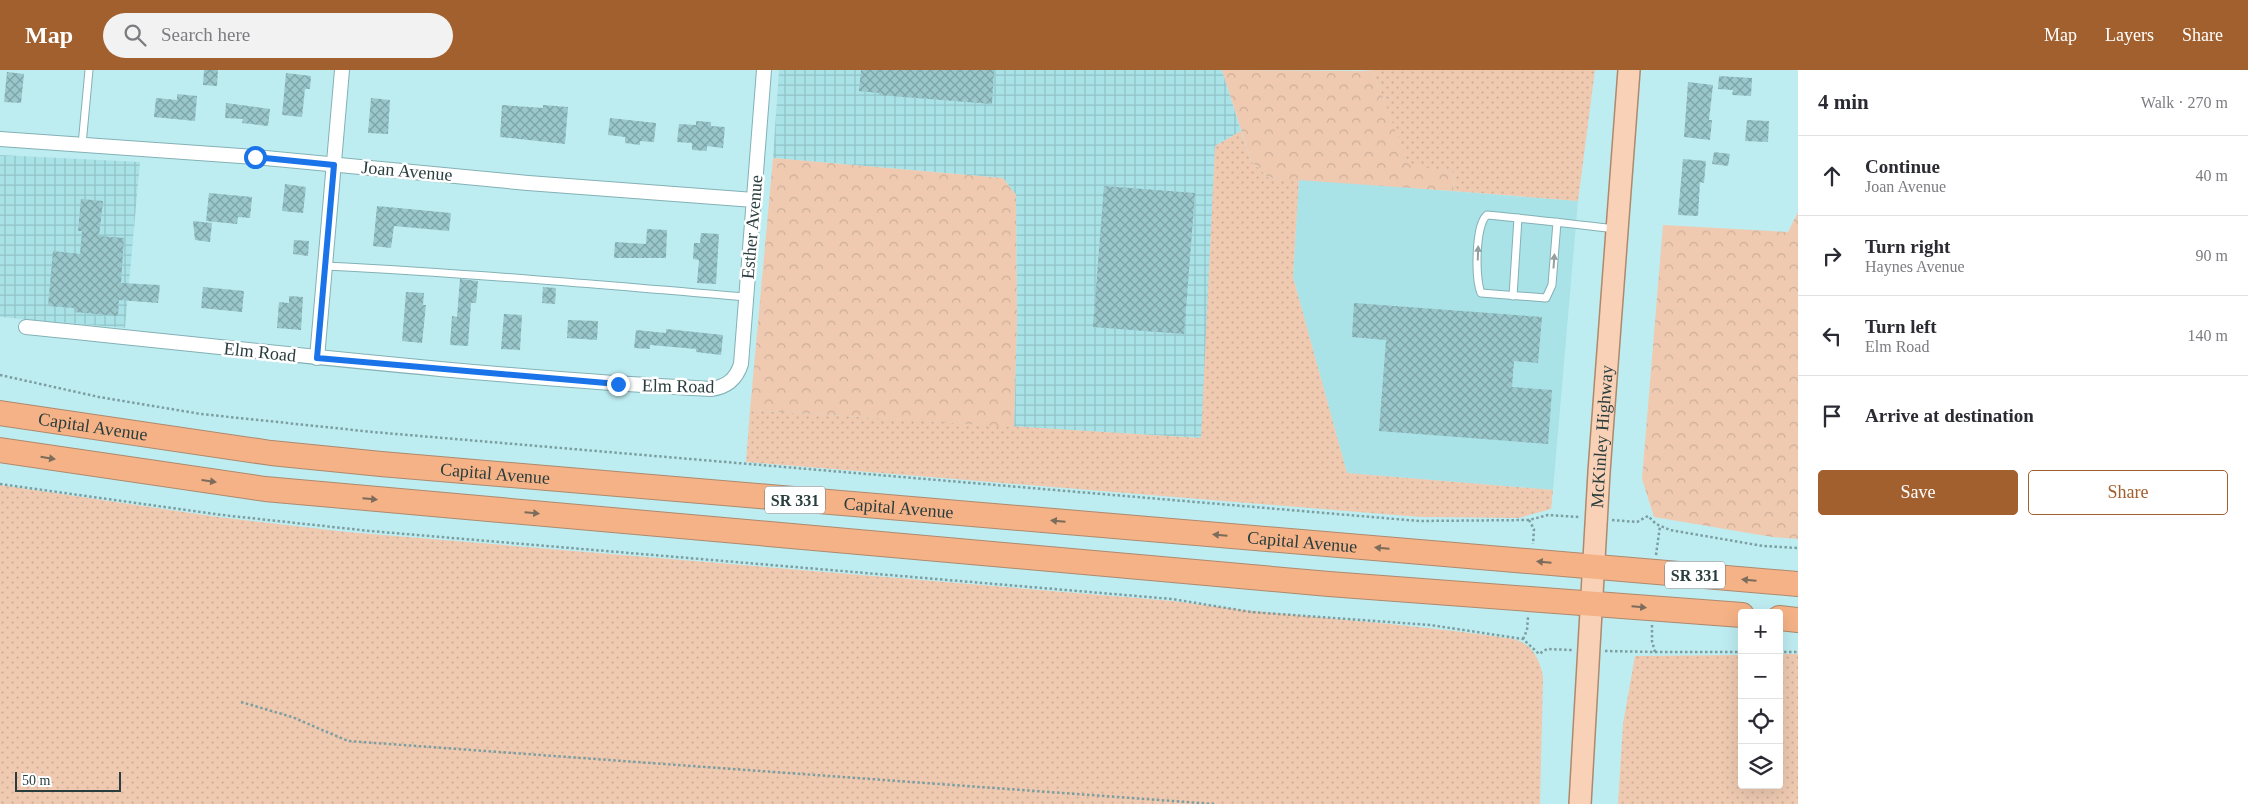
<!DOCTYPE html>
<meta charset="utf-8">
<style>
:root{--surface:#fff;--page:#f2f2f3;--text:#2b2b33;--muted:#7c7c81;--line:#e1e1e2;--accent:#a3602f}
body{margin:0;font-family:"Times New Roman",serif;background:var(--page);color:var(--text)}
.controls{position:absolute;right:15px;bottom:15px;display:grid;overflow:hidden;border-radius:5px;box-shadow:0 5px 20px #0002}
.controls button{width:45px;height:45px;display:grid;place-items:center;padding:0;border:0;border-bottom:1px solid var(--line);background:var(--surface);color:var(--text);font:25px sans-serif}
.scale{position:absolute;left:15px;bottom:12px;width:106px;box-sizing:border-box;padding-left:5px;border:2px solid #2a3d3e;border-top:0;font-size:14px;line-height:18px;white-space:nowrap;color:#2a3d3e;-webkit-text-stroke:4px #fff;paint-order:stroke}
.stop{position:absolute;width:15px;height:15px;margin:-11px;border:4px solid #1a73e8;border-radius:50%;background:#fff}
.stop.end{background:#1a73e8;border-color:#fff;box-shadow:0 1px 5px #0008}
.list{margin:0;padding:0;list-style:none}
h2{display:flex;justify-content:space-between;align-items:center;height:65px;margin:0;padding:0 20px;font-size:21px}
h2 small{font-size:16px;font-weight:400;color:var(--muted)}
.list li{display:grid;grid-template-columns:32px 1fr auto;gap:15px;align-items:center;box-sizing:border-box;height:80px;padding:0 20px;border-top:1px solid var(--line)}
.list b{display:block;font-size:19px;white-space:nowrap}
.list p{margin:0;font-size:16px;white-space:nowrap;color:var(--muted)}
.list em{font-size:16px;font-style:normal;color:var(--muted)}
.actions{display:flex;gap:10px;padding:15px 20px}
.actions a{flex:1;padding:11px 0;border:1px solid var(--accent);border-radius:5px;text-align:center;font-size:18px;color:var(--accent)}
.actions .main{background:var(--accent);color:#fff}
.icon{flex:none;width:28px;height:28px;fill:none;stroke:currentColor;stroke-width:2;stroke-linecap:round;stroke-linejoin:round}
.map{position:relative;flex:none;width:1798px;height:734px;overflow:hidden}
header{display:flex;align-items:center;gap:30px;box-sizing:border-box;height:70px;padding:0 25px;background:var(--accent);color:#fff}
header strong{font-size:24px}
nav{display:flex;gap:28px;margin-inline-start:auto;font-size:18px}
.search{width:350px;height:45px;background:var(--page);display:flex;align-items:center;gap:12px;box-sizing:border-box;padding:0 18px;border-radius:28px;color:var(--muted);font-size:19px}
main{display:flex}
aside{flex:1;background:var(--surface)}
.map>svg:first-child{display:block}
.built{fill:#a9e2e7}
.industrial{fill:url(#industrial-grid)}
.grass{fill:url(#grass-dots)}
.forest{fill:url(#forest-crowns)}
.building{fill:url(#building-cross-hatch)}
.lines{fill:none;stroke-linecap:round;stroke-linejoin:round}
.lane-casing{stroke:#83b1b5;stroke-width:9}
.street-casing{stroke:#83b1b5;stroke-width:16}
.primary-casing{stroke:#ae896d;stroke-width:24}
.highway-casing{stroke:#ae896d;stroke-width:26}
.path{stroke:#7c9ea1;stroke-width:2.5;stroke-dasharray:2.5 2.5;stroke-linecap:butt}
.lane{stroke:#fff;stroke-width:7}
.street{stroke:#fff;stroke-width:14}
.primary{stroke:#f9d1b6;stroke-width:21}
.highway{stroke:#f5b286;stroke-width:24}
.oneway{fill:#949e9e}
.oneway2{fill:#7b6c5b}
.route{stroke:#1a73e8;stroke-width:6}
.labels{text-anchor:middle;stroke-width:5;stroke-linejoin:round;paint-order:stroke}
.shield{fill:#fff;stroke:#6a7778;stroke-width:1}
.shield-label{font-size:16px;font-weight:bold;fill:#2a3d3e}
.street-label{font-size:18px;fill:#2a3d3e;stroke:#fff}
</style>
<header>
<strong>Map</strong>
<div class="search"><svg class="icon" aria-label="search" viewBox="0 0 24 24"><circle cx="10" cy="10" r="6"/><path d="M15 15l6 6"/></svg>Search here</div>
<nav><a>Map</a><a>Layers</a><a>Share</a></nav>
</header>
<main>
<div class="map">
<svg width="1798" height="734" viewBox="0 0 1798 734">
<defs>
<pattern id="industrial-grid" width="8" height="8" patternUnits="userSpaceOnUse" patternTransform="scale(1.25)"><rect width="8" height="8" fill="#a9e2e7"/><path d="M0 4h8M4 0v8" fill="none" stroke="#92c3c7"/></pattern>
<pattern id="grass-dots" width="8" height="8" patternUnits="userSpaceOnUse" patternTransform="scale(1.25)"><rect width="8" height="8" fill="#efcab1"/><path d="M2 2h.1M6 6h.1" fill="none" stroke="#cdae99" stroke-width="1.8" stroke-linecap="round"/></pattern>
<pattern id="forest-crowns" width="20" height="18" patternUnits="userSpaceOnUse" patternTransform="scale(1.25)"><rect width="20" height="18" fill="#efcab1"/><path d="M2 6a3 3 0 1 1 6 0M12 15a3 3 0 1 1 6 0" fill="none" stroke="#cdae99"/></pattern>
<pattern id="building-cross-hatch" width="8" height="8" patternUnits="userSpaceOnUse" patternTransform="scale(1.25)"><rect width="8" height="8" fill="#99c7cb"/><path d="M0 0l8 8M0 8l8-8" fill="none" stroke="#7da3a6"/></pattern>
</defs>
<rect width="100%" height="100%" fill="#beedf1"/>
<polygon class="built" points="1299,109 1578,131 1553,420 1347,403 1293,207"/>
<g class="industrial">
<polygon points="779,0 1222,0 1241,61 1215,76 1202,368 1014,357 1017,250 1016,125 1003,108 773,88"/>
<polygon points="0,85 140,92 125,258 0,247"/>
</g>
<g class="grass">
<polygon points="1362,0 1595,0 1578,131 1453,121 1455,103 1408,95 1373,1"/>
<polygon points="1241,61 1251,91 1269,108 1299,109 1293,207 1347,403 1553,420 1551,439 1519,448 1420,447 746,392 750,340 1201,368 1215,76"/>
<path d="M0 415 218 447 347 462 1173 531C1286 547 1401 552 1514 569 1533 575 1539 588 1543 606L1540 734H0Z"/>
<polygon points="1779,584 1798,584 1798,734 1618,734 1623,654 1635,586 1742,585 1742,715 1779,715"/>
</g>
<g class="forest">
<polygon points="1222,0 1373,1 1408,94 1455,103 1453,121 1269,108 1251,91"/>
<polygon points="773,88 1003,108 1016,125 1017,250 1014,357 750,340"/>
<polygon points="1798,142 1798,469 1772,467 1654,447 1642,409 1663,155 1788,162"/>
</g>
<g class="building">
<polygon points="204,0 218,0 217,16 203,15"/>
<polygon points="861,0 994,0 992,34 879,25 879,23 859,21"/>
<polygon points="7,2 24,4 21,33 4,32"/>
<polygon points="286,3 311,6 310,19 305,19 302,47 282,45"/>
<polygon points="1719,6 1752,8 1751,26 1732,25 1733,20 1718,19"/>
<polygon points="1688,12 1713,15 1709,50 1712,50 1710,70 1684,67"/>
<polygon points="177,24 197,26 195,51 154,47 156,28 177,30"/>
<polygon points="371,28 390,30 388,64 368,63"/>
<polygon points="226,33 270,39 268,56 242,53 243,49 225,48"/>
<polygon points="502,35 543,38 543,35 568,37 565,74 500,67"/>
<polygon points="610,48 656,53 654,72 640,71 640,75 625,73 625,67 608,65"/>
<polygon points="1747,50 1769,51 1768,72 1745,71"/>
<polygon points="696,51 711,52 711,56 725,57 723,78 707,76 707,81 692,80 692,73 677,72 679,54 696,55"/>
<polygon points="1714,82 1730,84 1728,96 1712,94"/>
<polygon points="1683,89 1706,91 1704,113 1700,112 1698,146 1678,145"/>
<polygon points="285,114 306,117 303,143 282,141"/>
<polygon points="1104,116 1195,123 1184,264 1093,257"/>
<polygon points="209,123 252,127 250,148 238,147 237,154 206,151"/>
<polygon points="81,129 103,131 99,166 124,168 121,213 160,215 158,233 119,230 118,246 74,242 74,238 48,236 53,181 80,184 82,161 78,161"/>
<polygon points="377,136 451,143 449,161 394,156 391,178 373,176"/>
<polygon points="193,151 212,153 210,172 195,170"/>
<polygon points="647,159 667,160 666,188 614,188 615,172 646,174"/>
<polygon points="701,163 719,164 716,214 697,213 699,190 693,189 694,173 700,173"/>
<polygon points="294,170 309,171 308,186 293,184"/>
<polygon points="460,209 478,211 476,233 471,233 468,276 450,275 452,246 457,247"/>
<polygon points="203,217 244,221 242,242 201,238"/>
<polygon points="543,217 556,218 555,234 542,233"/>
<polygon points="406,222 424,223 423,235 426,235 422,273 402,271"/>
<polygon points="289,226 303,227 301,260 277,258 279,232 289,233"/>
<polygon points="1354,233 1542,247 1538,293 1514,291 1512,317 1552,320 1548,374 1379,361 1386,270 1352,267"/>
<polygon points="504,244 522,245 520,280 501,279"/>
<polygon points="568,250 598,251 597,270 567,268"/>
<polygon points="666,259 723,265 721,285 696,282 696,279 650,275 650,279 634,278 636,260 666,263"/>
</g>
<g class="lines">
<g class="lane-casing">
<g id="lane">
<polyline points="82,75 89,0"/>
<path d="M1557 152 1552 215 1546 228 1481 223C1475 209 1475 154 1487 145 1530 149 1573 154 1616 159"/>
<path d="M325 196C465 203 606 215 746 227"/>
<polyline points="1513,226 1518,148"/>
</g>
</g>
<g class="street-casing">
<g id="street">
<polyline points="0,69 255,87 528,113 754,130"/>
<path d="M26 257C254 280 482 307 711 319 726 317 736 310 741 294L764 0"/>
<polyline points="317,288 342,0"/>
</g>
</g>
<g class="primary-casing">
<g id="primary">
<path id="s1" d="M1580 734 1599 402 1629 0"/>
</g>
</g>
<g class="highway-casing">
<g id="highway">
<path id="s2" d="M0 343 271 383 381 394 1798 514"/>
<polyline points="0,380 265,419 1329,514 1742,545"/>
<polyline points="1779,548 1798,550"/>
</g>
</g>
<g class="path">
<polyline points="0,305 99,327 201,344 373,362 1419,451 1529,450 1548,445 1579,447"/>
<polyline points="0,414 222,445 370,461 1172,529 1251,542 1430,555 1523,569 1539,584 1547,579 1572,580"/>
<polyline points="1529,450 1534,459 1533,474"/>
<polyline points="1612,450 1637,452 1648,446 1656,454 1670,460 1763,476 1798,478"/>
<polyline points="1656,485 1660,456"/>
<polyline points="1523,569 1527,560 1528,547"/>
<polyline points="1605,581 1655,582 1652,571 1652,555"/>
<polyline points="1655,582 1742,582"/>
<polyline points="1779,582 1798,582"/>
<polyline points="241,632 292,647 348,671 1214,734"/>
</g>
<use href="#lane" class="lane"/>
<use href="#street" class="street"/>
<use href="#primary" class="primary"/>
<use href="#highway" class="highway"/>
</g>
<defs><path id="oneway-solid" d="M-6-.8H1V-3.2L6.5 0L1 3.2V.8H-6Z" transform="scale(1.25)"/></defs>
<g class="oneway">
<use href="#oneway-solid" transform="translate(1478 183) rotate(-88)"/>
<use href="#oneway-solid" transform="translate(1554 191) rotate(-86)"/>
</g>
<g class="oneway2">
<use href="#oneway-solid" transform="translate(48 388) rotate(9)"/>
<use href="#oneway-solid" transform="translate(209 411) rotate(8)"/>
<use href="#oneway-solid" transform="translate(370 429) rotate(5)"/>
<use href="#oneway-solid" transform="translate(532 443) rotate(5)"/>
<use href="#oneway-solid" transform="translate(1058 451) rotate(-175)"/>
<use href="#oneway-solid" transform="translate(1220 465) rotate(-175)"/>
<use href="#oneway-solid" transform="translate(1382 478) rotate(-175)"/>
<use href="#oneway-solid" transform="translate(1544 492) rotate(-175)"/>
<use href="#oneway-solid" transform="translate(1749 510) rotate(-175)"/>
<use href="#oneway-solid" transform="translate(1639 537) rotate(5)"/>
</g>
<g class="lines">
<polyline class="route" points="255,87 334,95 317,288 618,314"/>
</g>
<g class="labels">
<g class="shield">
<rect x="765" y="416.5" width="60" height="27" rx="4"/>
<rect x="1665" y="491.5" width="60" height="27" rx="4"/>
</g>
<g class="shield-label">
<text x="795" y="436">SR 331</text>
<text x="1695" y="511">SR 331</text>
</g>
<g class="street-label">
<text transform="translate(407 101) rotate(5)" y="6">Joan Avenue</text>
<text transform="translate(752 157) rotate(-85)" y="6">Esther Avenue</text>
<text transform="translate(260 282) rotate(6)" y="6">Elm Road</text>
<text transform="translate(678 316) rotate(1)" y="6">Elm Road</text>
<text dy="6" stroke="none"><textPath href="#s2" startOffset="94">Capital Avenue</textPath></text>
<text dy="6" stroke="none"><textPath href="#s1" startOffset="368">McKinley Highway</textPath></text>
<text dy="6" stroke="none"><textPath href="#s2" startOffset="499">Capital Avenue</textPath></text>
<text dy="6" stroke="none"><textPath href="#s2" startOffset="904">Capital Avenue</textPath></text>
<text dy="6" stroke="none"><textPath href="#s2" startOffset="1309">Capital Avenue</textPath></text>
</g>
</g>
</svg>
<div class="controls">
<button>+</button>
<button>−</button>
<button><svg class="icon" aria-label="locate" viewBox="0 0 24 24"><circle cx="12" cy="12" r="6"/><path d="M12 2v4M12 18v4M2 12h4M18 12h4"/></svg></button>
<button><svg class="icon" aria-label="layers" viewBox="0 0 24 24"><path d="M12 4l9 5-9 5-9-5zM3 14l9 5 9-5"/></svg></button>
</div>
<div class="scale">50 m</div>
<div class="stop" style="left:255px;top:87px"></div>
<div class="stop end" style="left:618px;top:314px"></div>
</div>
<aside>
<h2>4 min<small>Walk · 270 m</small></h2>
<ul class="list">
<li><svg class="icon" aria-label="ahead" viewBox="0 0 24 24"><path d="M12 20V5M6 11l6-6 6 6"/></svg><div><b>Continue</b><p>Joan Avenue</p></div><em>40 m</em></li>
<li><svg class="icon" aria-label="right" viewBox="0 0 24 24"><path d="M7 20v-9h11M14 6l5 5-5 5"/></svg><div><b>Turn right</b><p>Haynes Avenue</p></div><em>90 m</em></li>
<li><svg class="icon" aria-label="left" viewBox="0 0 24 24"><path d="M17 20v-9H6M10 6l-5 5 5 5"/></svg><div><b>Turn left</b><p>Elm Road</p></div><em>140 m</em></li>
<li><svg class="icon" aria-label="arrive" viewBox="0 0 24 24"><path d="M6 21V4h12l-3 4 3 4H6"/></svg><div><b>Arrive at destination</b></div></li>
</ul>
<div class="actions"><a class="main">Save</a><a>Share</a></div>
</aside>
</main>
